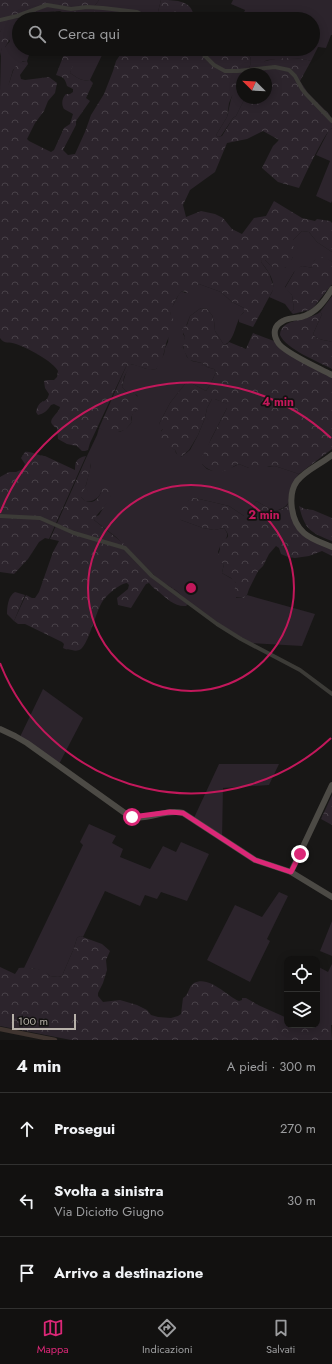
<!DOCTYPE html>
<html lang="it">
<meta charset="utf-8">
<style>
:root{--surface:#121110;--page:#1b1a19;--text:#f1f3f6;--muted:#9c9d9f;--line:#313130;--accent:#db2777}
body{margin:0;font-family:Jost,sans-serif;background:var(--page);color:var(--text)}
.controls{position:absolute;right:12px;bottom:12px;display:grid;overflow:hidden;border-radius:8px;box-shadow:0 2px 10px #0003}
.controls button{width:36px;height:36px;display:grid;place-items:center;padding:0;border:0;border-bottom:1px solid var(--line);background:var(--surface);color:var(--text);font:20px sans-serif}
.compass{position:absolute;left:236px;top:68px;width:36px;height:36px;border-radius:50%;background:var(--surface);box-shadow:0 2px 10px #0003;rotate:294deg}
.scale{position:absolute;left:12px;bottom:10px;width:64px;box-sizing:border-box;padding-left:4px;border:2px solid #b7b1a9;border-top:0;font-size:11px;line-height:14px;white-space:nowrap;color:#b7b1a9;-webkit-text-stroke:3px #131211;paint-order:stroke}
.stop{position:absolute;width:12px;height:12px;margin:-9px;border:3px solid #db2777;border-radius:50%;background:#fff}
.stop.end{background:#db2777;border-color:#fff;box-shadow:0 1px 4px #0008}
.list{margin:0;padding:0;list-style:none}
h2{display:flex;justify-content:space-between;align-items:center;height:52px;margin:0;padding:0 16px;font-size:17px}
h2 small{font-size:13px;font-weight:400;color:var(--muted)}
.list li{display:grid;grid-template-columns:26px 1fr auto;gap:12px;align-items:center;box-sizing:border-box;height:72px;padding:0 16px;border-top:1px solid var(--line)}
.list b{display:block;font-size:15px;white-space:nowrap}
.list p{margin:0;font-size:13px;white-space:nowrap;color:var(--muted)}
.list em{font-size:13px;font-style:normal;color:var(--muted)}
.icon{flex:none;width:22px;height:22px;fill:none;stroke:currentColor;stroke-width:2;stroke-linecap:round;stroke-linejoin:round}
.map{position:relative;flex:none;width:332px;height:1040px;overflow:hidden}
.search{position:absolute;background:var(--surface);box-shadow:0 2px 10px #0003;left:12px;right:12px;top:12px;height:44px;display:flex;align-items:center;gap:10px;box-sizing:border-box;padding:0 14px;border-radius:22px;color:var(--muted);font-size:15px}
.sheet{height:268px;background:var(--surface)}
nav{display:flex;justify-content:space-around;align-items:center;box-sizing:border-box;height:56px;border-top:1px solid var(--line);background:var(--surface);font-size:11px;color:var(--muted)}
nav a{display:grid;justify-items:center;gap:2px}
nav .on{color:var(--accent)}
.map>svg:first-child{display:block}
.grass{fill:#2c242c}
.forest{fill:url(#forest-crowns)}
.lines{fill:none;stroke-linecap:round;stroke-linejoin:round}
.canal{stroke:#403530;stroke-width:4.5}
.street{stroke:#3c3b37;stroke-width:4}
.secondary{stroke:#4c4a45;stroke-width:6}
.route{stroke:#db2777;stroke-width:5}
.ring{fill:none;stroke:#c2185b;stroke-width:2}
.centre{fill:#c2185b;stroke:#131211;stroke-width:2}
.ring-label{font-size:12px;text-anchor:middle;font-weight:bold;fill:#c2185b;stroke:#131211;stroke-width:3.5;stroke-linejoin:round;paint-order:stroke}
</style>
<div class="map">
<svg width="332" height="1040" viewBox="0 0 332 1040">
<defs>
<pattern id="forest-crowns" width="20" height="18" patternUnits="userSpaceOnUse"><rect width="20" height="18" fill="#2c242c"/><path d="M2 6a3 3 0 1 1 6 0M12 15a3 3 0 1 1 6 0" fill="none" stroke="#484148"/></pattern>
</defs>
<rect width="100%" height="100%" fill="#181716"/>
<g class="grass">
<polygon points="99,0 161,0 157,16 155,19 151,19 127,11 114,14 110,19 94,19 95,18 93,8"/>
<path d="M233 0H332V35H331L326 48 318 47 311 61C297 57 282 59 268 60L265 61 255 74H245C250 68 253 61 249 55L253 50 313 49V19H241L245 10 231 4Z"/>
<polygon points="46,12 43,19 19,19 19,49 31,49 27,61 23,61 13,70 8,87 5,90 0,90 1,51 2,47 5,47 10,41 2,29 0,32 0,20 17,18 24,19 33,15"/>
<path d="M73 49H105L90 80C82 82 76 77 70 73L75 54 72 51Z"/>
<polygon points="242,82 242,98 245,98 236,116 233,118 221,136 218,137 216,135 227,117 231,99 232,96 240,90"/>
<polygon points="332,128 332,201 331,203 316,196 330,161 316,155 329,130"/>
<path d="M302 231 309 232 317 242 332 252V262C326 258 319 256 314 261L313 268 302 266 294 272 285 287 292 295 294 309 291 312 285 304 269 297C279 285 269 272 261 262L262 259 265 260 270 265 285 268 293 257V240Z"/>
<path d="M199 284 221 292 232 302 244 308V312C235 319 236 341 224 345L215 331 214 321 212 315 207 309 201 308 190 316 183 334 185 337 183 347 187 357 192 361 202 363 207 367 214 369 216 372 210 385 206 391 191 383 185 384 170 403 159 424 164 428 161 431C162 445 165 442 175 450L176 453 181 457 190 450 198 435 205 418 207 408 212 399H215L228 404 227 408 211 439 202 464 207 469 213 471 233 467 239 464 249 468 275 466 299 474C287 490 298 506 274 511L256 501 248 516H244L229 506 195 498C185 500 180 510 181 520L203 528 214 530 224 528C227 532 229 535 225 540L222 541 218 552 224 564 222 573 234 580 236 583V598H244L247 595 315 614 302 646 251 643 219 624 184 598 177 591 159 580 116 537 94 520 95 517 99 515 111 495 109 488 102 489C101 497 93 503 85 501L81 497V493L86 485 91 465 87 456 97 435 99 428C106 431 118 435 125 429 128 427 130 424 132 422V415L133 412 136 411 139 401 137 395 127 392 122 387C124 378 126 372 130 364 140 365 146 371 156 369L164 354 165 348 168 342 170 315 171 309 179 294 182 291 185 293Z"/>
<path d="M332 296V342C326 340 316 340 313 334L322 314 320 312Z"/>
<polygon points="43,689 83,718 58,766 19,739"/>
<polygon points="219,764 279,764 269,785 223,788 222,840 193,820"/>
<path d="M89 824 116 836 112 843 123 849 120 857 150 869 163 846 176 852 181 842 209 854 187 901 161 892 157 899 145 895 140 906 105 891 83 937 80 936 77 938 74 948 62 976 58 977 50 976C44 969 33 968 24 968L83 845 80 842Z"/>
<polygon points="279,892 288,896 267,939 270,941 250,982 207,960 235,905 262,917"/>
<polygon points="332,921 332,956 320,951"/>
<polygon points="332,964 332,1025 304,1027 297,1025 317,1025 317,966 328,972"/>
</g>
<g class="forest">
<polygon points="0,0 99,0 93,8 96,15 94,19 78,19 78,17 70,12 66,14 60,11 46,12 33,15 24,19 17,18 0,20"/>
<path d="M161 0C173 0 190 0 193 13 193 17 194 15 192 19H110L113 14 127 11 151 19H155L157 16Z"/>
<path d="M2 28C13 31 11 40 5 47L2 48 0 56V32Z"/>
<path d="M66 49H73L72 51 76 57 70 73C76 77 82 82 90 80L93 83 86 98 90 101 76 121V125L63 150 68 155 75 154 85 132 91 115 104 94 113 71 116 61 120 55 113 49H192L204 55 206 49H257L251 52 249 55C253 62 250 68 245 74H242V82L240 90 238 94 232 96 229 103 227 117 216 135 218 137 222 136 233 118 236 116 245 98H266V74H255L262 62C277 58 295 56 311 61L300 81 308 93 330 115 329 118 332 121V128C325 131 304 178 299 188L278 182 262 168 273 146 279 140 263 131 247 139 227 143 215 172 190 190 183 205 186 217 201 211 215 214 223 218 232 229 242 234 254 218 266 216 274 201 302 218 315 221 317 219 330 221 332 223V252L317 242 309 232 302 231 293 240 294 254 293 257 288 266 279 271 270 265 265 260H262L261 262 269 273 274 288 253 327 239 322V317L244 312V308L232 302 221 292 199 284 189 293 182 291C176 297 172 307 170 315L173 318C175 330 167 337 165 348 163 357 162 362 156 369L150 370 131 364 124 377 122 387 127 392 134 393 139 398V408C134 413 130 414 132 422L125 430 118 432 117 435 113 436 99 428 129 360 90 443 88 450 85 451H82L77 446 67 444 58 439 57 428C55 427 53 426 52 424 48 419 59 413 60 407L54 404 51 405C47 411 45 413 38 415L36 412C40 396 46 406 49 394L45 388 44 381 47 380H54L57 377 58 371C54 362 26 347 16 344 9 341 5 345 0 338V90C16 89 6 62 27 61L28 64 20 75 21 79 25 80 49 77 57 83 55 93 48 101 44 111 35 123 27 139 29 141 51 152 54 150 64 128 70 124 73 114 64 109C61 104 62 98 66 94H70L73 92V89L67 86C65 78 63 77 56 75Z"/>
<polygon points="320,257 327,258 332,262 332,284 313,308 309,310 293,314 291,312 294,309 292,295 285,288 296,269 302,266 313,268 312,264 316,258"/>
<path d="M201 308 207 309 212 315 214 321 215 331 224 345 227 344 229 342 246 349 253 333 274 341 332 378V449L299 474 275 466H269L263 469 249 468 239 464C236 465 234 466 231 468 220 474 211 473 202 464V457L227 408V404L215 399H212L207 408 205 418 198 435 189 450 181 457 178 456 175 450 166 445 159 438V434L163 429 160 427 159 424 170 403 185 384 191 383 206 391 210 385 216 372 214 369 207 367 202 363 189 360 184 351 183 343 185 337 182 330 184 327 187 325 190 316Z"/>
<path d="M320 312 322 314 313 334C316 340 326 340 332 342V369C319 362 286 349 280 335 281 317 308 322 320 312Z"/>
<path d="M25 452C32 451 37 456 45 456L75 470C75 462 76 458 86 456L49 539 45 538 39 542 28 559 14 574 0 572V477L9 472H16L23 469 25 464 21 458Z"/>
<path d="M87 456 90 458C93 464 87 481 85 488 83 492 81 493 81 497 82 498 85 501 86 501 95 506 103 493 102 485L105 483C123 494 98 510 94 520L124 544 145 570 165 584 177 591 189 603 186 606C175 607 167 599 159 592 155 589 152 587 149 583L146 584 144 587 131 608 118 605 117 598 128 589 129 585 127 583C119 584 105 596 101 604 95 615 89 642 81 649 78 651 75 651 72 650 68 649 66 650 63 648L64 644 62 642 25 624H18L14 621 26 595 32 598H35L39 592 53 552 59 541 50 539Z"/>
<path d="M192 498H195L229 506 244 516H248L256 501 274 511C282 510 286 508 290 501L297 525 332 549V556L322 551 309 556 295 558 288 557 281 554 279 548 276 546 269 554 263 566 258 571 249 589 247 595 244 598 233 597 236 583 231 578 222 573 224 564 221 562 218 556 220 549 219 542C227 538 232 538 224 528L214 530 203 528 181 520 179 517 180 514V510L183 504Z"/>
<path d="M299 506 305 509 313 510 332 518V541C309 532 305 529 299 506Z"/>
<path d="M15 592 25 595 14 621 7 614C7 607 8 596 15 592Z"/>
<polygon points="332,795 332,825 321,819"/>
<path d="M80 936 102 944 110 951 106 960 107 970 103 983 98 993V996L103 1002 120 1000 137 1005 147 1010 151 1015 158 1017 171 1018 178 1016 181 1014 183 998C189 995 188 987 194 983 209 975 227 996 239 1001L242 1000V998H246L258 1005 287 1018V1025H297L304 1027 321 1025H331L332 1040H71L0 1026V967L15 974 19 968C27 967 36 969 44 970L50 976 58 977 62 976 74 948 77 938Z"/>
</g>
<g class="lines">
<polyline class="canal" points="0,1029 55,1040"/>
<g class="street">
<polyline points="0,20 17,16 47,5 71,9 87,7 103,8 137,12 150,19"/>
<polyline points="190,49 201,52 214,65 225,71 238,71 275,67 289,70 295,76 302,89 306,94 332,121"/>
<polyline points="0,516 40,518 74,533 125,548 152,576 217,624 241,639 300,670 332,694"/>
</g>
<g class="secondary">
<path d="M332 289C324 302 316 313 301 317 295 318 288 318 283 321 279 323 276 326 275 330 274 335 276 340 279 344 287 354 319 368 332 375"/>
<path d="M332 455C321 464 306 470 297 481 287 495 291 522 304 533 312 540 323 543 332 547"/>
<path d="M0 729 15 736 27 743 129 816C145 822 166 808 183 813L255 860 291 872 332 897"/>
<polyline points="291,872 332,785"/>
</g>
</g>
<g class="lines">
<polyline class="route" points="132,817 170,812 183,813 255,860 291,872 300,854"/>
</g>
<g class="ring">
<circle cx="191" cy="588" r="103"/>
<path d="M331 738A205 205 0 0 1 0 663M0 513A205 205 0 0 1 331 438"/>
</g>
<circle cx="191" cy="588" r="6" class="centre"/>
<g class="ring-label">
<text x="278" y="406">4 min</text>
<text x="264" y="519">2 min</text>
</g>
</svg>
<div class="controls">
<button><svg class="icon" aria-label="locate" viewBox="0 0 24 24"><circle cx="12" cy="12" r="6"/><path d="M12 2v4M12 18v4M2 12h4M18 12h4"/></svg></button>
<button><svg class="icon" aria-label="layers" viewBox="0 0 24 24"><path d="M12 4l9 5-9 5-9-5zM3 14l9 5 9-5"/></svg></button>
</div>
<svg class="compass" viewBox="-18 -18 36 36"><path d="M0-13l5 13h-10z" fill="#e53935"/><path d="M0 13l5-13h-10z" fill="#9c9d9f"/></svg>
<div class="scale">100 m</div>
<div class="stop" style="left:132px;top:817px"></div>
<div class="stop end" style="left:300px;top:854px"></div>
<div class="search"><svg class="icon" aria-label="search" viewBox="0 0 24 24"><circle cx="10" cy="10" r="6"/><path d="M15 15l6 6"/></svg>Cerca qui</div>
</div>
<section class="sheet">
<h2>4 min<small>A piedi · 300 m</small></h2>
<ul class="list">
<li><svg class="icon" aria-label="ahead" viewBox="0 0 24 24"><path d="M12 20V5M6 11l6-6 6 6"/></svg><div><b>Prosegui</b></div><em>270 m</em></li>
<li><svg class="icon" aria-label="left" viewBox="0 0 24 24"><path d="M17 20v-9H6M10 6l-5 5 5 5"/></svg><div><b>Svolta a sinistra</b><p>Via Diciotto Giugno</p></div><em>30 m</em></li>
<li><svg class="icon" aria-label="arrive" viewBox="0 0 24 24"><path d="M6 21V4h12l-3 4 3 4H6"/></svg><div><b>Arrivo a destinazione</b></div></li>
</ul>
</section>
<nav>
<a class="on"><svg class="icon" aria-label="map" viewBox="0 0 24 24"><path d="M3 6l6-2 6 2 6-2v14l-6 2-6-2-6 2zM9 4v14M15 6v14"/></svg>Mappa</a>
<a><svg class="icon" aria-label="directions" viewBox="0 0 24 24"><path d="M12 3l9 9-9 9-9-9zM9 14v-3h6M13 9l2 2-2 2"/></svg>Indicazioni</a>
<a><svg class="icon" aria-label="saved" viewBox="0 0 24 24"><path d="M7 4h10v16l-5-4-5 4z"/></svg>Salvati</a>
</nav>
